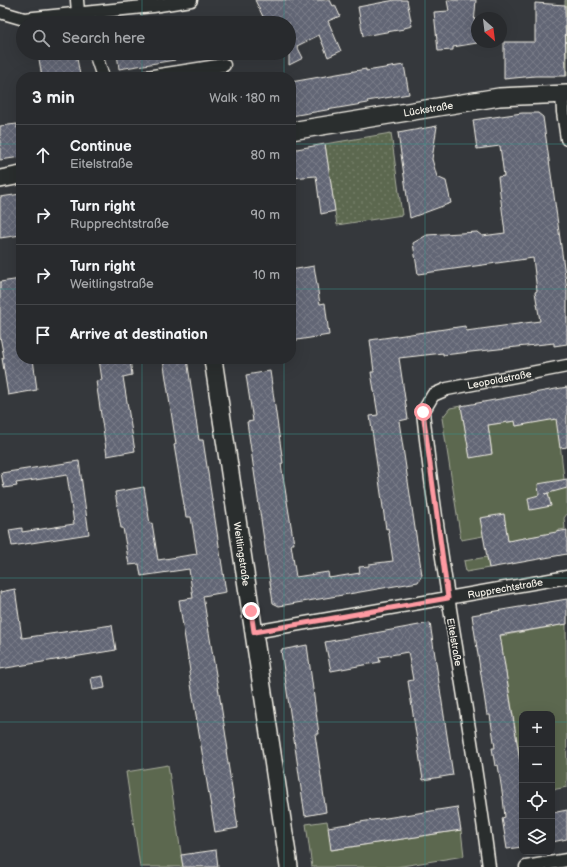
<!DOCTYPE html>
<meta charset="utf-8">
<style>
:root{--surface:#282a2d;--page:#303235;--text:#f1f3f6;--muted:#a5a7aa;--line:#444649}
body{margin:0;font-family:"Balsamiq Sans",sans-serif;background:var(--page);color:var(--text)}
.controls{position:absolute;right:12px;bottom:12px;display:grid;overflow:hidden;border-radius:8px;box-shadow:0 4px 16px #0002}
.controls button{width:36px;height:36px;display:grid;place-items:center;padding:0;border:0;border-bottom:1px solid var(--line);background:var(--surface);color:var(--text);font:20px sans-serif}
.compass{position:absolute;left:471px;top:12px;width:36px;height:36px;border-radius:50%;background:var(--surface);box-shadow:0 4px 16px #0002;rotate:152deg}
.stop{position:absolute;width:12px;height:12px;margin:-9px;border:3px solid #ff9aa2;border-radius:50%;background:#fff}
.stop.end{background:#ff9aa2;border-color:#fff;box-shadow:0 1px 4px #0008}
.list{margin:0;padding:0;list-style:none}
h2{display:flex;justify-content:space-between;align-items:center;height:52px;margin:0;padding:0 16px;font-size:17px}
h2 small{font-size:13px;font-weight:400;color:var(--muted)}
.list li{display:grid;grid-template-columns:26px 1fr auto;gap:12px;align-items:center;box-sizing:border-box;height:60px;padding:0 16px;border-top:1px solid var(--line)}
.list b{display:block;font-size:15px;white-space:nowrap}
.list p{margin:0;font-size:13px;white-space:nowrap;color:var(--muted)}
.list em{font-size:13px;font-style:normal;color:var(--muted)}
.icon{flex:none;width:22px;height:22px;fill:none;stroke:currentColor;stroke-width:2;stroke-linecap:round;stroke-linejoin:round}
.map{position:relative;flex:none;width:567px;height:867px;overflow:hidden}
.search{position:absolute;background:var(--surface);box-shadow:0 4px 16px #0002;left:16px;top:16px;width:280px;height:44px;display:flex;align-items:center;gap:10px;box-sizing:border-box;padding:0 14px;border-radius:22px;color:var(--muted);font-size:15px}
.panel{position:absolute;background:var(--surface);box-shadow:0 4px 16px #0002;left:16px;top:72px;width:280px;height:292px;border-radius:16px}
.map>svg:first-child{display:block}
.green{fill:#5c684f;stroke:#a8ac9c}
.park{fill:url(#park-dots);stroke:#a8ac9c}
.building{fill:url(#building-cross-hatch);stroke:#f4f1e8}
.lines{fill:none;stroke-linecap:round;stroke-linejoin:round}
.street-casing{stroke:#f4f1e8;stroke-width:15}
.secondary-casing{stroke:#f4f1e8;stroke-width:20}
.street{stroke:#2a2d2e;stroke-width:12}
.secondary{stroke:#2a2d2e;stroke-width:17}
.route{stroke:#ff9aa2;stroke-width:5}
.grid{fill:none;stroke:#3d8f86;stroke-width:1;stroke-opacity:0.55}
.labels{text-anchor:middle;stroke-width:3.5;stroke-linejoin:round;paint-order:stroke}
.street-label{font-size:10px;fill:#f4f1e8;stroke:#2a2d2e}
</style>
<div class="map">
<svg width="567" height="867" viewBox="0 0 567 867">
<defs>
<pattern id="park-dots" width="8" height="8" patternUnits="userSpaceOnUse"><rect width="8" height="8" fill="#5c684f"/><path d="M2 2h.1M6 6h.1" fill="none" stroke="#747e68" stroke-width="1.8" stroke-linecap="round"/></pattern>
<pattern id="building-cross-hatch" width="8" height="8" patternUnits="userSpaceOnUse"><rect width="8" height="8" fill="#626674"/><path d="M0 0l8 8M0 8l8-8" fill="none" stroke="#797c88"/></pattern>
</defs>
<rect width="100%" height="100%" fill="#35383c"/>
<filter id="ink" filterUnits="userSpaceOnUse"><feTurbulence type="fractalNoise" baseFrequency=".025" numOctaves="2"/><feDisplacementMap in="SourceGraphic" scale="8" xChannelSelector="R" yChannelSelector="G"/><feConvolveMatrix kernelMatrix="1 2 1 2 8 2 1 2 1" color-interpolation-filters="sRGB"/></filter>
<g filter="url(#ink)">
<g class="green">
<polygon points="461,406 470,457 492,453 488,425 515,421 516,426 557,416 565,488 567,489 567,514 564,518 565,529 559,530 559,532 508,541 504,515 483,536 461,540 442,418 450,408"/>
<polygon points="487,557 489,568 466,572 464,561"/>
<polygon points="566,624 567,787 552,790 552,714 522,714 522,770 500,636"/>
<polygon points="168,765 183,867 140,867 126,772"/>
<polygon points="327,821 332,850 461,830 464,856 396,867 312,867 306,824"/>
</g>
<g class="park">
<polygon points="565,0 567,0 567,76 566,76"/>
<polygon points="391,133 402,215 337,225 325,144"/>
</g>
<g class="building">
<polygon points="255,0 330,0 333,6 335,5 340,16 328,21 341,51 328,57 319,35 297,46 303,58 289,65 289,23 266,23"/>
<polygon points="395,0 407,0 412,26 404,28 404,29 363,36 358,7"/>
<polygon points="447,0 476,0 474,24 477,24 477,43 453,47 453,50 438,51 434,12 449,11"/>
<polygon points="535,3 565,5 566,76 535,76 504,79 504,42 535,42"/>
<polygon points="38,53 76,53 80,75 68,77 42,77"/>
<polygon points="117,53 175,53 175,60 119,69"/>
<polygon points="404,65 409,94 367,101 368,103 291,116 291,82 366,69 366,71"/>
<polygon points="522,113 538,113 543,117 567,289 567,344 554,346 554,343 443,355 443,353 399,358 408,419 399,421 422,575 418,582 279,606 273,603 247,422 253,421 246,375 270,371 283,463 281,464 294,544 291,544 296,577 328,572 329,578 360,573 359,567 369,566 369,564 393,561 388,528 386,529 370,416 378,415 371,372 374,372 370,340 465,326 466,331 540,321 535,292 537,291 533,258 418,274 413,243 427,235 477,232 482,236 505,233 498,177 504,176 500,146 477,149 473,120"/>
<polygon points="17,124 17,128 21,127 21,157 0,160 0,126"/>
<polygon points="437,126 432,159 437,177 446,181 451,203 410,218 398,133"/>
<polygon points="325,144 335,211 321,214 316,176 291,178 291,150"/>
<polygon points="21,194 21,235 0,238 0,197"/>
<polygon points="314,266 320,304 325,303 329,335 291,341 291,309 293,308 291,296 291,270"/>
<polygon points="21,279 21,296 19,296 21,319 21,359 33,359 37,390 8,395 2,358 4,358 0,336 0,282"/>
<polygon points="99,359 130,359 132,375 123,377 135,451 107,456 96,381 102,380"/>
<polygon points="163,359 187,359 199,440 203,440 226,592 203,596 221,705 228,750 226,750 238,828 215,832 189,672 190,671 179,600 193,598 189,569 141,576 139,564 129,565 123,528 121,528 115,492 144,487 150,524 152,523 158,560 197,554 191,517 186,517 174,445 176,444"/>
<polygon points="567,387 567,447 560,448 556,419 516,426 515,421 488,425 492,454 470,458 461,406"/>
<polygon points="79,461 89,534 12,546 9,530 22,528 22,532 74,524 67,475 16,483 17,486 4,488 1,473"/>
<polygon points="567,479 567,488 545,494 548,493 551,506 530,510 528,498 539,495 538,484"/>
<polygon points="504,514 508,541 567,530 567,554 489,568 480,518"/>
<polygon points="15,589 22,638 112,625 116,650 0,669 0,592"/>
<polygon points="567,599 567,624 500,635 522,774 522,847 507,849 502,818 505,817 503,798 498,765 495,766 492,748 495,748 490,715 487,715 472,615"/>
<polygon points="430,623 453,775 423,780 408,681 413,680 408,652 379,657 380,662 331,671 325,642"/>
<polygon points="307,645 319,734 315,734 326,812 305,816 281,650"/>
<polygon points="103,676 105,688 93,690 91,678"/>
<polygon points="457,807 461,830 331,850 328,827"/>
<polygon points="567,810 567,839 552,842 552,813"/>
<polygon points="216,850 218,867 183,867 181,855"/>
</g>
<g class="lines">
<g class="street-casing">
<g id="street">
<polyline points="77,0 78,13 83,23"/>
<polyline points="0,12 24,19 153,6 191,0"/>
<polyline points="95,53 103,77"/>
<polyline points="147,77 224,65"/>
<polyline points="562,94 563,112 567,139"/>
<path id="s1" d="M254 632 567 577"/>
<path id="s2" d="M489 867C470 715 439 565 423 412L433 395 447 389 567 366"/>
<polyline points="526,867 567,860"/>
</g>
</g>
<g class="secondary-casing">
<g id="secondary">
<path id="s3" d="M291 131 499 97 567 94"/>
<polyline points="0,179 21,175"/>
<path id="s4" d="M213 359 289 867"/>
</g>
</g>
<use href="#street" class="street"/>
<use href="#secondary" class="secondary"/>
</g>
</g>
<g class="lines" filter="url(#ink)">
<polyline class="route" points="251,611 254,632 448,598 423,412"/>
</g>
<path class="grid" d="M142 0V23M284 0V23M425 0V867M142 53V77M284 53V77M0 144H21M291 144H567M0 289H21M291 289H567M142 359V867M284 359V867M0 434H567M0 578H567M0 722H522M552 722H567"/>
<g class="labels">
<g class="street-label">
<text dy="4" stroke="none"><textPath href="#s3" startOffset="139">Lückstraße</textPath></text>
<text dy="4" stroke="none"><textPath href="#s2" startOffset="548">Leopoldstraße</textPath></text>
<text dy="4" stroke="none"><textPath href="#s4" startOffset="197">Weitlingstraße</textPath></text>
<text dy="4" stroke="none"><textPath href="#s1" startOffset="255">Rupprechtstraße</textPath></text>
<text transform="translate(455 642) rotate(80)" y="4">Eitelstraße</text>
</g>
</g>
</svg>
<div class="controls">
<button>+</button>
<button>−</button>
<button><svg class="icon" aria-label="locate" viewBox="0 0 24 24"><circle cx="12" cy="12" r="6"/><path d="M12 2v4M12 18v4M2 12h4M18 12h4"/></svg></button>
<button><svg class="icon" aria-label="layers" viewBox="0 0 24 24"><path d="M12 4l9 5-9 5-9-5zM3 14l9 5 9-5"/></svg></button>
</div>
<svg class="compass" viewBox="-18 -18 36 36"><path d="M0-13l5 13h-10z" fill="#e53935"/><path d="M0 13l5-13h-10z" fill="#a5a7aa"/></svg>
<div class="stop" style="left:423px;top:412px"></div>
<div class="stop end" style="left:251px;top:611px"></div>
<div class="search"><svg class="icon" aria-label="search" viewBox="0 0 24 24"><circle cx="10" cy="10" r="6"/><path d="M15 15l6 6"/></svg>Search here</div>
<section class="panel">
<h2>3 min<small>Walk · 180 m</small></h2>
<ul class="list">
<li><svg class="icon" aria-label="ahead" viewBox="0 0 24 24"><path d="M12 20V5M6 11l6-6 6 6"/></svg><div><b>Continue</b><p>Eitelstraße</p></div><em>80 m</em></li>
<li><svg class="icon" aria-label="right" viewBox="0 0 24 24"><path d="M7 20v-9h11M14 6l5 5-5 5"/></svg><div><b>Turn right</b><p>Rupprechtstraße</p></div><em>90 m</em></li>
<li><svg class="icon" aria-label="right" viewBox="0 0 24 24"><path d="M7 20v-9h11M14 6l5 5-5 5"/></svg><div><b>Turn right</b><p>Weitlingstraße</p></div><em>10 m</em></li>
<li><svg class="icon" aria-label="arrive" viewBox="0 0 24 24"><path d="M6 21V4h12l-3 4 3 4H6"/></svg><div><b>Arrive at destination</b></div></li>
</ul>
</section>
</div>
